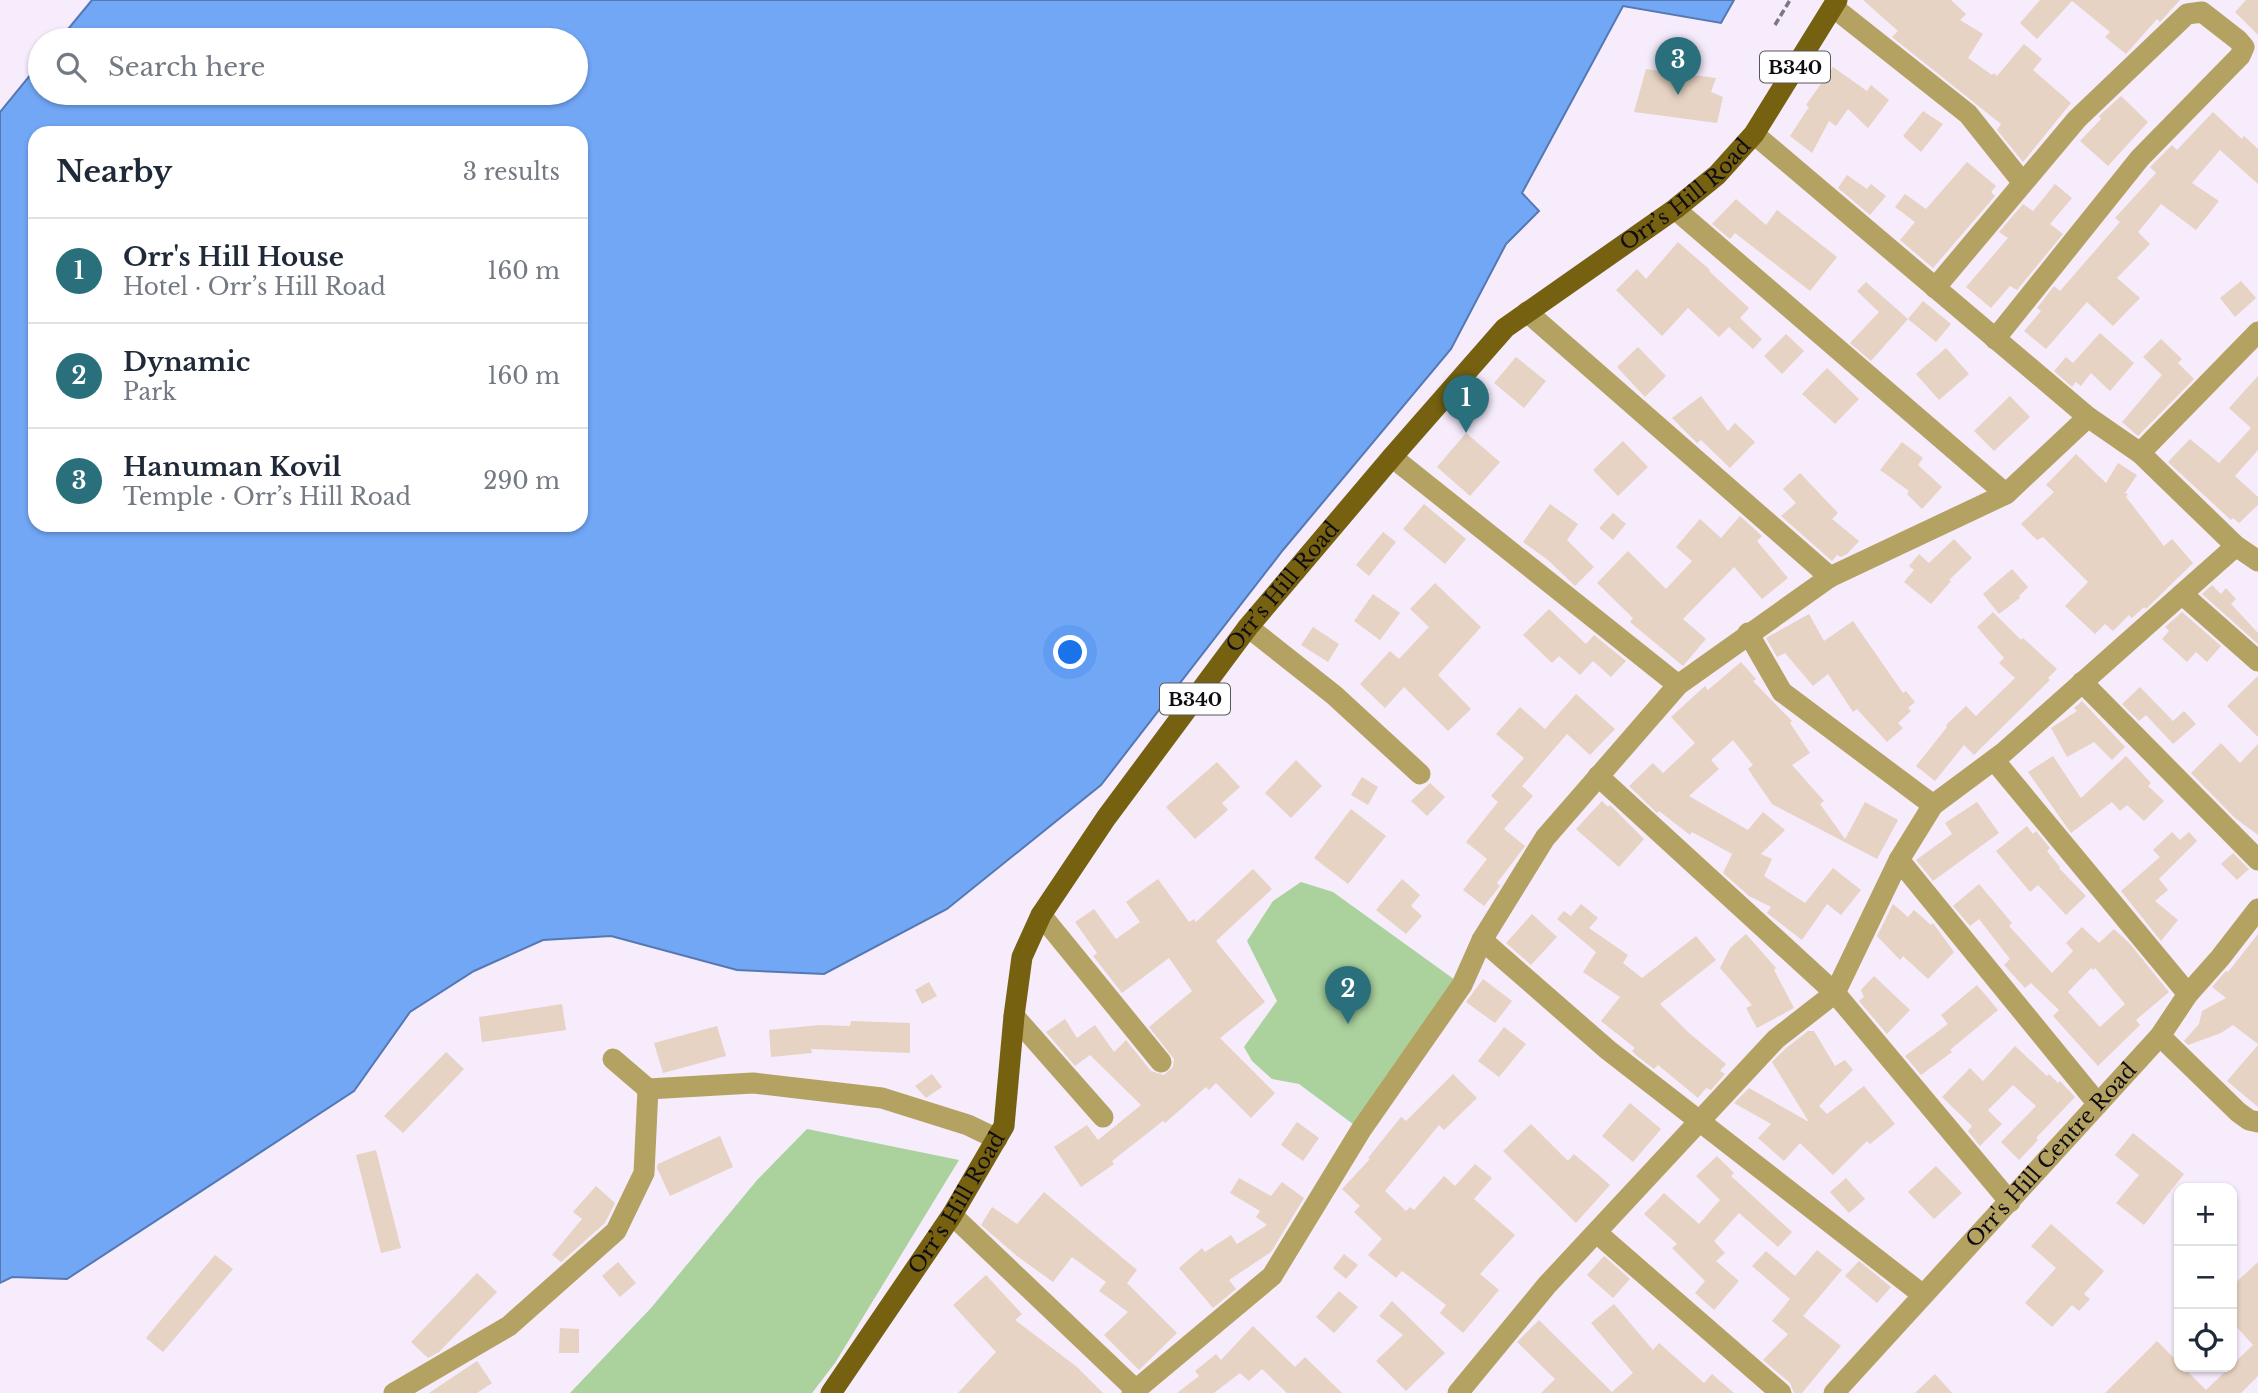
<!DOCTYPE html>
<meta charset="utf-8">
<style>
:root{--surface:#fff;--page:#f2f2f3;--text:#1f2937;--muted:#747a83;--line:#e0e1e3;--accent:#29707c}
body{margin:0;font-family:"Libre Baskerville",serif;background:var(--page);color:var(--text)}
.controls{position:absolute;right:21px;bottom:21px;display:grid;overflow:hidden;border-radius:14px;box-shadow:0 2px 5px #0004}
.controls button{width:63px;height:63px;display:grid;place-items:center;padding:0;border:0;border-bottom:2px solid var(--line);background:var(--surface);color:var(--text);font:35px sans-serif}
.you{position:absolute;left:1071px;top:653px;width:24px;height:24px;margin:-18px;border:5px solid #fff;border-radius:50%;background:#1a73e8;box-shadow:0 0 0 10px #1a73e833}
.badge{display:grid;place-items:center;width:46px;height:46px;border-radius:50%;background:var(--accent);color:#fff;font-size:23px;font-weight:700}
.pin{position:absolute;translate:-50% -58px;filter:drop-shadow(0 2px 4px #0008)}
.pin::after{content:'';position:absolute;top:37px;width:24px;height:21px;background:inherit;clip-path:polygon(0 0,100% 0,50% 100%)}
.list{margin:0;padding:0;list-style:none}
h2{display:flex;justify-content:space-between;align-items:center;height:91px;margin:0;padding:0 28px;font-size:30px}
h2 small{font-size:23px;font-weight:400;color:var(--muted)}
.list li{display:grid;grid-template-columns:46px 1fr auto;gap:21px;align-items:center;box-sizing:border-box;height:105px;padding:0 28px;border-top:2px solid var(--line)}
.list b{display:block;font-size:26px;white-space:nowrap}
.list p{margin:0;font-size:23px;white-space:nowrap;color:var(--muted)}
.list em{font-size:23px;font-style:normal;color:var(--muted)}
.icon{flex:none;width:38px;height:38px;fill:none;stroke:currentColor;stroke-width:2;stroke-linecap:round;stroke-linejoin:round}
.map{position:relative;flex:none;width:2258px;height:1393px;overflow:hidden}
.search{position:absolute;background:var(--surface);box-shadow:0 2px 5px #0004;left:28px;top:28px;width:560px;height:77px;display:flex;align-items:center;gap:18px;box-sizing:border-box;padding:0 24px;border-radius:38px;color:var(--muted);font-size:26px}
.panel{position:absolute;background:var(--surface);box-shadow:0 2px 5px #0004;left:28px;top:126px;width:560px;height:406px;border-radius:21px}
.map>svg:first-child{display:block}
.green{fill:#abd19d}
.water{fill:#72a7f6;stroke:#5578b2;stroke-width:2;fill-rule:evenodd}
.building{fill:#e6d3c3;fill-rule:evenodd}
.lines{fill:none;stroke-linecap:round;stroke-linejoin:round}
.path{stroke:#7d7681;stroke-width:3.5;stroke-dasharray:7 3.5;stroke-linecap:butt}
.minor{stroke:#b4a263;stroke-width:21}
.major{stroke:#756110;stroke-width:21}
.labels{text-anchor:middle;stroke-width:5;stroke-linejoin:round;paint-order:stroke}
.shield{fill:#fff;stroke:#58555a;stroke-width:2}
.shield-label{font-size:19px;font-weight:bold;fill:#100c13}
.street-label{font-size:21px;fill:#100c13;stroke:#fff}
</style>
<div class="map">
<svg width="2258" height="1393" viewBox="0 0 2258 1393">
<rect width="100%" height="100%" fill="#f6ecfc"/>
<g class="green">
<polygon points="1301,882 1333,892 1462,985 1361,1130 1299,1084 1272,1079 1252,1061 1244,1047 1277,1001 1247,941 1273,901"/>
<polygon points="807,1129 959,1160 835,1363 812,1393 570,1393 651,1308 758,1179"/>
</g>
<path class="water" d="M92 0H1734L1721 23 1623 6 1522 193 1539 211 1506 244 1451 349 1283 550 1101 785 947 909 824 974 737 970 611 936 543 940 474 971 410 1012 354 1091 67 1279 12 1277 0 1283V112L40 63V93H576V40H59ZM35 133H581V525H35Z"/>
<g class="building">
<polygon points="1863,0 1951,0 1966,14 1960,20 1983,34 1968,58 1992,75 1994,73 1997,76 2024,44 2042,59 2033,70 2071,103 2023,162 1997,130 2001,124 1892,37 1898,31"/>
<polygon points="2040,0 2180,0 2160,22 2157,19 2126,54 2105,37 2110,32 2072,1 2037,39 2020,23"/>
<polygon points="2246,0 2258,0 2258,35 2235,12"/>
<polygon points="1833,67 1867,91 1871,85 1889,100 1868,128 1848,109 1836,126 1829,121 1812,153 1790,136 1809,107 1806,105"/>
<polygon points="1646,69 1716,78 1711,92 1723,97 1717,123 1634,112"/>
<polygon points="2121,96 2148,122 2108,166 2080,141 2101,119 2099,116"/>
<polygon points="1923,111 1943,124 1921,152 1903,136"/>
<polygon points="2213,112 2242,139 2244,136 2258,149 2258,184 2220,150 2192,183 2219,201 2196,230 2161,204 2138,232 2150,244 2117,278 2140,298 2113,326 2087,302 2046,349 2024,331 2041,311 2037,308 2054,286 2060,291 2120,222 2115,218 2156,173 2150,167 2172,145 2177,150"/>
<polygon points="1967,162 1996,186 1991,192 1995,196 1933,268 1900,240 1915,222 1895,207 1905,194 1926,209"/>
<polygon points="1847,175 1867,189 1871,184 1886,196 1870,215 1838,188"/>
<polygon points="2055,184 2072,198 2050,224 2063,234 2017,290 2010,286 1991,308 1966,287 2008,238 1999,232 2023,204 2033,211"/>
<polygon points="1736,199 1766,225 1777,210 1837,257 1810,291 1735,233 1730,239 1712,224"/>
<polygon points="1678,242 1710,270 1709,271 1749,308 1740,318 1762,339 1753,349 1729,327 1719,337 1688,308 1662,336 1616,290 1637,269 1646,279"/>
<polygon points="2241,281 2256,298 2235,317 2220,298"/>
<polygon points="1866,282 1908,319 1871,361 1850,343 1879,312 1857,291"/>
<polygon points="1923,301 1951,324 1936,342 1908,319"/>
<polygon points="2100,333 2134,363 2110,391 2091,373 2081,386 2076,382 2072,387 2054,371 2066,357 2073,363"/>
<polygon points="1786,334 1804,351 1782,374 1764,356"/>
<polygon points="2161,339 2182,359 2178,363 2194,379 2138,436 2122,422 2162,375 2143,357"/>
<polygon points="1638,347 1666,376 1645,397 1617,367"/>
<polygon points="1946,348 1969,374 1939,400 1916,374"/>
<polygon points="1516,357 1546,381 1524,408 1494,383"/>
<polygon points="1827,368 1859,399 1835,424 1802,394"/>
<polygon points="2258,376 2258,450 2235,476 2258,497 2258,505 2239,523 2233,518 2231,520 2168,462 2190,439 2219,463 2251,428 2229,408"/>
<polygon points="1701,396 1728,431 1735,423 1755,442 1730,468 1701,440 1697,443 1672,418"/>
<polygon points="2010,396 2030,417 1994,451 1974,431"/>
<polygon points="1466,433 1500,462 1470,496 1437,467"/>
<polygon points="1623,441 1648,467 1618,496 1593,470"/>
<polygon points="1902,442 1923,458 1918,465 1942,487 1922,509 1907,494 1909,491 1880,470"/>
<polygon points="2076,454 2106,483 2118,463 2137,475 2125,493 2128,494 2126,497 2164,546 2172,539 2193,563 2146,609 2144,607 2132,618 2129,615 2113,631 2105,624 2095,634 2065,606 2088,582 2043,537 2037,540 2021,524 2054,492 2046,485"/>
<polygon points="1800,473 1838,513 1832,519 1859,541 1847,554 1841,557 1837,555 1832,561 1781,516 1796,503 1783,489"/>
<polygon points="1424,504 1466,539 1445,564 1403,529"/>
<polygon points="1550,504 1578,524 1567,540 1594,567 1575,586 1548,560 1523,542"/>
<polygon points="1613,513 1626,524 1613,540 1599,528"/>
<polygon points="1740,516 1762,536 1757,541 1788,578 1762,599 1734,567 1683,619 1706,639 1683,666 1630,622 1633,618 1597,583 1628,551 1666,589 1692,561 1676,547 1700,519 1721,538"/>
<polygon points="1383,532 1396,542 1369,576 1356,565"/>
<polygon points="1954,539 1972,558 1949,580 1951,581 1931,604 1904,582 1914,570 1909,566 1919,554 1929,563"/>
<polygon points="2012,569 2028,587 2019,596 2020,598 1999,614 1983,594"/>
<polygon points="1435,583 1481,627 1438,675 1471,709 1448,731 1404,687 1385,708 1360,684 1390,651 1399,659 1429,627 1410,609"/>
<polygon points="2212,585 2221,594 2226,588 2236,599 2231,604 2258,633 2258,644 2202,594"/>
<polygon points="1373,594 1400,613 1380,640 1354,621"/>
<polygon points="1549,609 1586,644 1594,635 1626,661 1611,677 1593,661 1580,675 1559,656 1552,663 1523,635"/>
<polygon points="1993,612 2021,640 2023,638 2057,669 2048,678 2050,680 1974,755 1964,745 1935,781 1916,766 1947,727 1946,725 1966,706 1976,716 2015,678 1999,663 2004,658 1977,627"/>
<polygon points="2182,612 2221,646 2207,662 2196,652 2187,662 2162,639 2169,631 2165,627"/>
<polygon points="1809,614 1824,641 1853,621 1903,693 1906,691 1915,702 1908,708 1911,711 1898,723 1903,728 1887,742 1857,709 1853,712 1828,674 1813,686 1785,653 1777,657 1766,638"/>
<polygon points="1313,627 1339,644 1328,662 1301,645"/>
<polygon points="1741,662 1756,679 1753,681 1792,721 1790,723 1810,753 1792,765 1824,801 1820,804 1845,839 1865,802 1898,820 1877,859 1772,804 1748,769 1753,765 1733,740 1711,760 1719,769 1689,796 1748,830 1763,812 1785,830 1761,854 1772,859 1764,876 1805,903 1833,868 1861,890 1841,915 1827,904 1802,940 1767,913 1771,907 1749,896 1723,873 1732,854 1692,832 1690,835 1659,811 1657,813 1629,786 1653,763 1663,773 1695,743 1671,717 1705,686 1708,690"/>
<polygon points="2258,676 2258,737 2227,706"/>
<polygon points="2140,687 2173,721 2184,711 2196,724 2173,744 2146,715 2139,721 2122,704"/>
<polygon points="1576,694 1615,729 1590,755 1567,734 1522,786 1533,796 1504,829 1525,846 1497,883 1500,886 1484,906 1463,890 1487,859 1466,842 1498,802 1491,796 1524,758 1496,734 1520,707 1545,729"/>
<polygon points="2082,701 2125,747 2112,760 2094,742 2067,757 2051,728 2077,711 2074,708"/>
<polygon points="2221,743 2240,763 2258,744 2258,835 2235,818 2191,773"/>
<polygon points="2053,756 2081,798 2126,756 2151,783 2148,786 2164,801 2144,821 2127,805 2120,811 2112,802 2071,833 2028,772"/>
<polygon points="1296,760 1322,786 1291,818 1265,793"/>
<polygon points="1217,762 1240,787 1222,803 1228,810 1195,839 1166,807"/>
<polygon points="1362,777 1378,787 1368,805 1351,795"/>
<polygon points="1430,783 1445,797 1427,816 1411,801"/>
<polygon points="1602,801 1608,807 1610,805 1644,839 1619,867 1576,829"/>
<polygon points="1977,802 1999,833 1933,881 1916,860 1952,834 1945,823"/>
<polygon points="1351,809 1386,836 1348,884 1314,858"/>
<polygon points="2027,826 2033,834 2036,831 2050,848 2047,851 2060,867 2059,868 2086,896 2066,915 2038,885 2030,892 1996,851"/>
<polygon points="2172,832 2180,840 2189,832 2197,841 2159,879 2168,890 2155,901 2178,920 2161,941 2121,891 2160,857 2153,850"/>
<polygon points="2233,853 2249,869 2237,880 2221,864"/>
<polygon points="1253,869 1272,889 1216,941 1265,1002 1220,1038 1275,1093 1251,1118 1216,1083 1209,1090 1206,1087 1165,1123 1163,1121 1112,1161 1114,1164 1081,1187 1054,1147 1087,1125 1098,1140 1141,1105 1090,1055 1075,1066 1046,1032 1065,1019 1077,1038 1095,1025 1114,1052 1126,1040 1151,1071 1164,1075 1173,1067 1174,1059 1149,1027 1192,991 1169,958 1122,993 1093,956 1097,953 1075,922 1094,909 1116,939 1140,922 1126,902 1158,879 1189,922 1194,919 1196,922"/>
<polygon points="1402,879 1420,895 1411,906 1422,916 1406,934 1376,910"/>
<path d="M1979 884 2012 923 2009 926 2052 973 2073 951 2066 943 2082 927 2099 943 2114 929 2130 944 2169 992 2136 1020 2140 1025 2098 1066 2053 1016 2059 1010 2031 983 2025 988 2004 965 2010 959 1979 919 1970 926 1953 906ZM2091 968 2093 970 2095 968 2125 1004 2100 1027 2068 992Z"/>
<polygon points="1581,904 1598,918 1589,928 1628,955 1623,963 1642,978 1696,936 1716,960 1660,1004 1689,1033 1726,1064 1720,1071 1725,1074 1711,1090 1706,1088 1698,1098 1658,1065 1654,1069 1637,1056 1632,1051 1635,1048 1601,1021 1620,997 1583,972 1596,952 1557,919 1564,911 1571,916"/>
<polygon points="1893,904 1908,917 1914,910 1931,925 1933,923 1954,952 1928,979 1903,956 1900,960 1877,936"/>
<polygon points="1532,914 1557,937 1531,965 1506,943"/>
<polygon points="1746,934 1776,968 1774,970 1794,1008 1757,1028 1746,1008 1752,1005 1720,968 1730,948"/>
<polygon points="2258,934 2258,1044 2233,1025 2221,1033 2188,1045 2184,1041 2199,1024 2202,1011 2226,998 2212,987 2226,971 2228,972"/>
<polygon points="1874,976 1910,1010 1887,1034 1859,1001 1864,997 1861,990"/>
<polygon points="1483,979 1512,1001 1495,1023 1466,1002"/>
<polygon points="929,982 937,996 922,1004 915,990"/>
<polygon points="1977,985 1998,1010 1950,1050 1952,1052 1921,1075 1905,1056 1948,1024 1941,1015"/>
<polygon points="562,1004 566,1030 482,1042 479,1017"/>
<polygon points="851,1021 910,1023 910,1053 811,1049 812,1053 771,1057 769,1030 820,1025 850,1026"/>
<polygon points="717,1026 726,1056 663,1073 654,1043"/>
<polygon points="1504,1027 1526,1044 1499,1077 1478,1061"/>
<polygon points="1808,1031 1814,1031 1835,1066 1845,1060 1853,1070 1819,1106 1827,1114 1864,1086 1895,1124 1870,1144 1867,1141 1833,1175 1800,1143 1784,1161 1758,1138 1771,1124 1734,1103 1749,1088 1809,1122 1772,1062 1785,1049"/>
<polygon points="2258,1045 2258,1107 2227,1081"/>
<polygon points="2015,1046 2047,1076 2049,1074 2058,1083 2060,1081 2075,1097 2036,1138 2038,1140 2019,1160 2001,1142 2036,1106 2013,1085 1988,1110 2002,1124 1980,1146 1968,1131 1972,1126 1942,1097 1970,1068 1983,1081"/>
<polygon points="446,1052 464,1069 403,1133 384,1116"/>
<polygon points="932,1074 942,1087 926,1098 915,1086"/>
<polygon points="1453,1074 1477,1098 1444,1130 1439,1125 1385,1191 1406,1211 1410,1207 1414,1210 1444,1176 1455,1186 1475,1164 1492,1178 1474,1199 1515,1235 1480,1274 1499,1290 1463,1333 1440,1313 1446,1305 1402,1271 1396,1278 1368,1255 1382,1239 1354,1212 1360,1206 1342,1189 1370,1159 1368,1158 1401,1117 1406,1121"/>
<polygon points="1630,1103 1661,1129 1633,1162 1602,1136"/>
<polygon points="1297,1122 1319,1138 1303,1161 1281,1145"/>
<polygon points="1531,1124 1568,1161 1574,1154 1610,1185 1576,1223 1503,1151"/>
<polygon points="2133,1133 2184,1174 2144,1225 2116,1203 2139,1175 2115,1155"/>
<polygon points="720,1136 733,1167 670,1196 657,1168 658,1164"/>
<polygon points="376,1150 401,1248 381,1253 356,1155"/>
<polygon points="1717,1156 1734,1173 1731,1176 1792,1232 1778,1247 1739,1213 1714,1241 1725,1253 1716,1261 1739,1281 1714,1310 1695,1293 1705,1281 1672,1248 1677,1244 1644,1214 1664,1193 1699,1224 1720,1200 1696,1176"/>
<polygon points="1936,1166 1962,1193 1934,1219 1908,1192"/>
<polygon points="1239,1178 1271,1196 1282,1182 1304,1198 1271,1252 1229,1280 1236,1289 1213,1308 1179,1268 1202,1248 1205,1252 1231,1235 1237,1244 1267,1225 1256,1217 1260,1211 1230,1193"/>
<polygon points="1846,1178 1865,1199 1849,1213 1830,1192"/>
<polygon points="596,1186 615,1203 605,1223 561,1262 552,1255 582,1219 573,1212"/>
<polygon points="1044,1192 1137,1270 1127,1283 1177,1333 1139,1370 1104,1335 1128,1312 1099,1291 1106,1282 1072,1257 1053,1282 1017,1256 981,1225 992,1207 1017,1224"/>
<polygon points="2051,1224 2104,1271 2084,1294 2090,1299 2079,1311 2072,1305 2052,1327 2025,1303 2056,1268 2031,1246"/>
<polygon points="1817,1250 1842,1270 1803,1316 1841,1346 1802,1393 1794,1393 1790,1383 1763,1360 1788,1334 1772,1321 1790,1299 1752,1266 1766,1251 1795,1276"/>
<polygon points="1344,1254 1358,1265 1346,1279 1333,1268"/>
<polygon points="215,1255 233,1269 163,1352 146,1338"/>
<polygon points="1604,1256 1630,1279 1613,1298 1587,1275"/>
<polygon points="1859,1261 1891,1287 1877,1303 1845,1276"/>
<polygon points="618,1262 636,1283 620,1297 602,1276"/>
<polygon points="2258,1262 2258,1376 2241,1393 2105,1393 2157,1341 2179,1363 2179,1367 2183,1367 2206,1390 2253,1345 2232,1322 2232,1286"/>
<polygon points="477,1273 497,1292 439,1352 428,1358 411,1342"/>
<polygon points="986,1275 1022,1314 1015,1320 1077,1367 1103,1393 958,1393 996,1352 953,1305"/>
<polygon points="1339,1291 1358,1307 1334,1333 1316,1317"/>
<polygon points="1392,1301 1445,1353 1406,1391 1376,1361 1403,1335 1379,1316"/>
<polygon points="1614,1304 1653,1350 1659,1343 1704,1383 1712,1374 1734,1393 1541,1393 1555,1379 1517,1342 1539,1320 1612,1392 1633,1373 1591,1323"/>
<polygon points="1253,1326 1295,1367 1305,1357 1342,1393 1287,1393 1262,1369 1249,1381 1240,1373 1214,1393 1177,1393 1199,1376 1195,1371 1216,1354 1221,1360"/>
<polygon points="560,1328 579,1329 579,1353 559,1353"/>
<polygon points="477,1361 492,1383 477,1393 429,1393"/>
<polygon points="1935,1374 1952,1393 1915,1393"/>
</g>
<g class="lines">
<polyline class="path" points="1775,25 1790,0"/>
<g class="minor">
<polyline points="1833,7 1968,114 2023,183"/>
<polyline points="1754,134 2088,417 2140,453 2236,546 2258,561"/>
<polyline points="1675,209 2006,494"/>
<polyline points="1935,288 2077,119 2187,14 2202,12 2238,40 2244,47 2240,56 2140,158 1995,339"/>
<polyline points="1527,312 1830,577"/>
<polyline points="2140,453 2258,332"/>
<polyline points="1392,457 1678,685"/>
<polyline points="2182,594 2258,661"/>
<polyline points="1248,627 1334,695 1420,774"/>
<polyline points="1748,633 1782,692 1933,805"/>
<polyline points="2082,682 2258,860"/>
<polyline points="1994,760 2188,994"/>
<polyline points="1598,776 1835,993 2010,1202"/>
<polyline points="1899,860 2098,1104"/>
<polyline points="1041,915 1161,1062"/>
<polyline points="1482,940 1608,1050 1923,1295"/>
<polyline points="1014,1016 1103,1117"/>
<polyline points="2160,1036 2238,1112 2249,1120 2258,1122"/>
<polyline points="613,1059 648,1089 753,1083 882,1098 968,1125 997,1139"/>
<polyline points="952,1215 1136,1390"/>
<polyline points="1597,1233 1781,1393"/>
<polyline points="394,1393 509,1326 616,1231 644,1173 648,1089"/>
<polyline points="1132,1393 1272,1276 1361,1130 1462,985 1482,940 1545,838 1678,685 1830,577 2006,494 2088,417"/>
<polyline points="1458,1393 1547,1285 1776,1039 1835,993 1899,860 1933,805 2003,753 2236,546"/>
<path id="s1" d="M1834 1393 2160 1036 2188 994 2220 958 2258 909"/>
</g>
<path class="major" id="s2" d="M831 1393 952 1215 1004 1126 1014 1016 1022 957 1041 915 1106 818 1248 627 1392 457 1505 328 1675 209 1717 175 1754 134 1837 0"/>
</g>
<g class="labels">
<g class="shield">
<rect x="1760" y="51.5" width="70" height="31" rx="5"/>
<rect x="1160" y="683.5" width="70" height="31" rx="5"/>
</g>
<g class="shield-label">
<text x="1795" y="74">B340</text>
<text x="1195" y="706">B340</text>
</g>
<g class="street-label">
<text dy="7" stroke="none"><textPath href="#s2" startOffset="1508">Orr’s Hill Road</textPath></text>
<text dy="7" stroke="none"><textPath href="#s2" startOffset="942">Orr’s Hill Road</textPath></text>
<text dy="7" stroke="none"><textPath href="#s1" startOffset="322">Orr's Hill Centre Road</textPath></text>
<text dy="7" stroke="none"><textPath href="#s2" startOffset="228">Orr’s Hill Road</textPath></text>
</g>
</g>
</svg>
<div class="controls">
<button>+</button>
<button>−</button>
<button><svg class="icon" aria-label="locate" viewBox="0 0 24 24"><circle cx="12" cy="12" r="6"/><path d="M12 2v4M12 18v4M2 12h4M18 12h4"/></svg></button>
</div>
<div class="you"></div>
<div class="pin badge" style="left:1466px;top:433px">1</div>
<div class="pin badge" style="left:1348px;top:1024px">2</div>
<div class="pin badge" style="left:1678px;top:95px">3</div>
<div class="search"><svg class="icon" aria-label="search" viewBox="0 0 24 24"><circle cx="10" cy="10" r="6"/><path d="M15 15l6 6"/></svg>Search here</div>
<section class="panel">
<h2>Nearby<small>3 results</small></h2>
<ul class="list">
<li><span class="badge">1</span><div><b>Orr's Hill House</b><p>Hotel · Orr’s Hill Road</p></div><em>160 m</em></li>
<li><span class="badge">2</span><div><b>Dynamic</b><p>Park</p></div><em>160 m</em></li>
<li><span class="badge">3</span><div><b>Hanuman Kovil</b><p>Temple · Orr’s Hill Road</p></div><em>290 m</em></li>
</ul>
</section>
</div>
